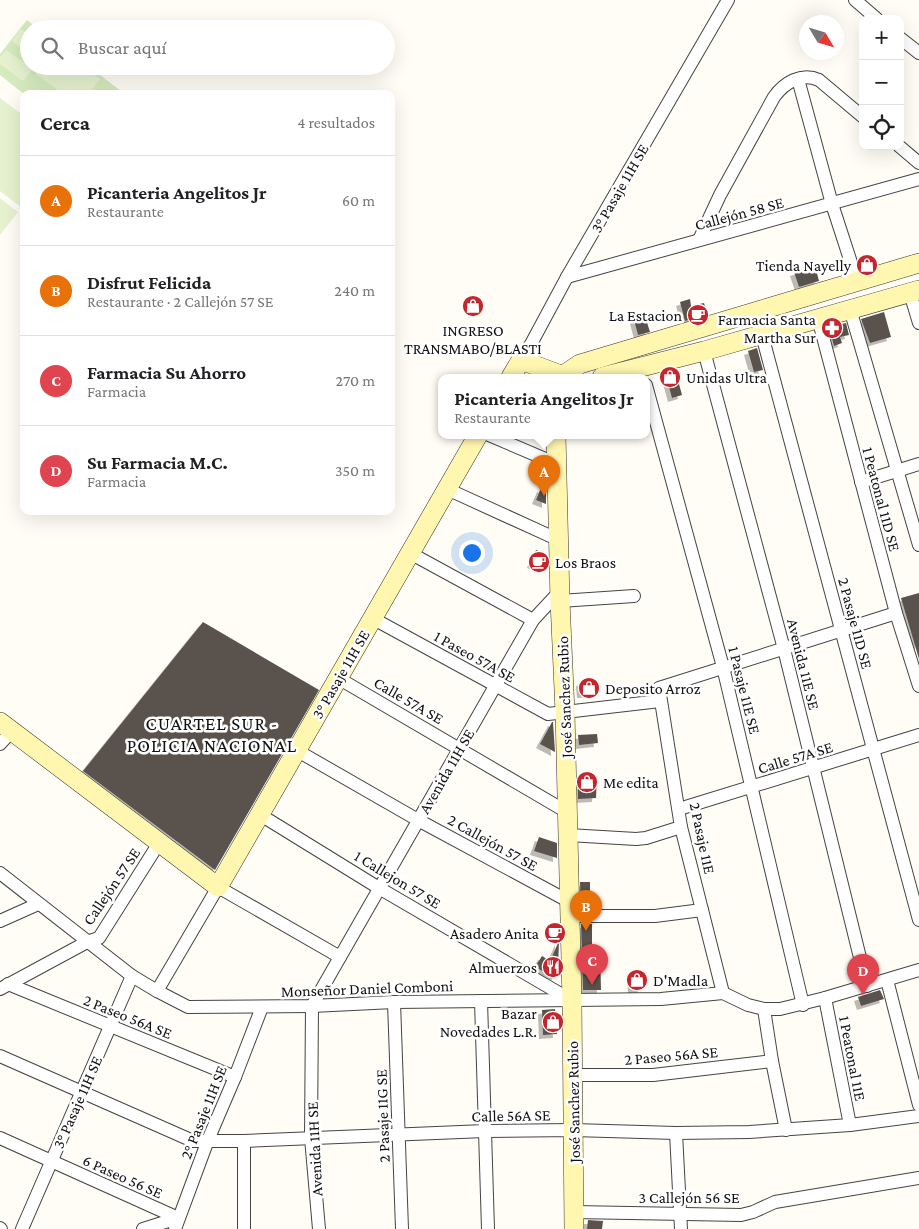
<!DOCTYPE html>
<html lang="es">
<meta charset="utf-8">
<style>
:root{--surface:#fff;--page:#f2f2f2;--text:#202124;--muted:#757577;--line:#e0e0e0;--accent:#c4262e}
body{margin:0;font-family:"Crimson Pro",serif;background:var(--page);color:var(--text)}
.controls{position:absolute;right:15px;top:15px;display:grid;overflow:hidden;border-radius:10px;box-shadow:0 5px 20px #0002}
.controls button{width:45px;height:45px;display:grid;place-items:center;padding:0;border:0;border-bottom:1px solid var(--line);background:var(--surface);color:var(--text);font:25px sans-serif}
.compass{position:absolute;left:799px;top:15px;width:45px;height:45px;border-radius:50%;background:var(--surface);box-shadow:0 5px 20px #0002;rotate:128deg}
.you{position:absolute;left:471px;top:552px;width:18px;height:18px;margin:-12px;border:4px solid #fff;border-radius:50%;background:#1a73e8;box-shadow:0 0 0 8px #1a73e833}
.badge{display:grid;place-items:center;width:32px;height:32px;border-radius:50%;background:var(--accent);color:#fff;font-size:16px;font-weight:700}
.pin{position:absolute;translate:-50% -41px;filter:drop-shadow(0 1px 2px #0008)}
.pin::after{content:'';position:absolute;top:26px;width:18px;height:15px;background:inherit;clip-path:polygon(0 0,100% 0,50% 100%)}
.popup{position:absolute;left:438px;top:374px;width:212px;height:65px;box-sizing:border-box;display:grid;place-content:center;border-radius:10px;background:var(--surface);filter:drop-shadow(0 1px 4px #0005);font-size:16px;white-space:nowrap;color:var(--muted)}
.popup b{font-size:19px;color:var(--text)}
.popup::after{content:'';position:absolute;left:50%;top:100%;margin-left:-10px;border:10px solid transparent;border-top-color:var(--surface)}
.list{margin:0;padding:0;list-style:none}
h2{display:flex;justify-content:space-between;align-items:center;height:65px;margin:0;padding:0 20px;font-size:21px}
h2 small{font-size:16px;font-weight:400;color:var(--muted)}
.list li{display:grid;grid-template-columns:32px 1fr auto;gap:15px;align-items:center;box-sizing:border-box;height:90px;padding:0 20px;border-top:1px solid var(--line)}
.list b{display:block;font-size:19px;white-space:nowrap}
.list p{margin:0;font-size:16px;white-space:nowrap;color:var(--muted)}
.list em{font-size:16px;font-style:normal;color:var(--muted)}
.icon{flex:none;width:28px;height:28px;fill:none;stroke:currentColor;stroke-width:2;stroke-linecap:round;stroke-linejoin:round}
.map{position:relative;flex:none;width:919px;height:1229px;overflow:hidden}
.search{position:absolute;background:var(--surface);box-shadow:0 5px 20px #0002;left:20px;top:20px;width:375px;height:55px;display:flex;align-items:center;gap:12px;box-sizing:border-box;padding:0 18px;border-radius:28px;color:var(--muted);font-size:19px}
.panel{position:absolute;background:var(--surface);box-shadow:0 5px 20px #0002;left:20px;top:90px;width:375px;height:425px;border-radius:10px}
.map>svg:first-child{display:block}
.green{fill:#d5ebbd}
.pitch{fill:#e6f2cf}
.building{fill:#5a524d;filter:url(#shadow)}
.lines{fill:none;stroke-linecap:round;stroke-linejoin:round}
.street-casing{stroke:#444;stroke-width:14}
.secondary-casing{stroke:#333;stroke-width:20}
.street{stroke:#fff;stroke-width:12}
.secondary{stroke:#fff6b0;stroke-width:19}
.labels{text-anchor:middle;stroke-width:5;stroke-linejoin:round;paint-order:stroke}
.street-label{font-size:16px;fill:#111;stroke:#fff}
.poi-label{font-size:16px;fill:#111;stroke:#fff;text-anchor:end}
.quarter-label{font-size:19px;letter-spacing:1px;fill:#111;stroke:#fff}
</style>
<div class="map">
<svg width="919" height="1229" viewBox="0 0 919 1229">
<defs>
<filter id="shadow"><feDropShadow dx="-4" dy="4" stdDeviation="0" flood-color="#0004"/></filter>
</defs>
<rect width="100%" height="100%" fill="#fffdf5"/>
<polygon class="green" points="27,20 38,29 29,29 29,66 88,66 125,94 24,94 0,75 0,54"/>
<g class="pitch">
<polygon points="21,29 29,35 29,54 12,41"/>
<polygon points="6,50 33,69 23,81 0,64 0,57"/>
<polygon points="42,66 83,66 100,79 89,94 63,94 36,74"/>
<polygon points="0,98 24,116 24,204 21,207 0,191"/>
<polygon points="0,198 18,212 0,235"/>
</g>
<g class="building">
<polygon points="873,256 875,264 861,268 859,260"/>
<polygon points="815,266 819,281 799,287 794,272"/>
<polygon points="690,299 691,306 704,303 707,314 685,321 680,302"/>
<polygon points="884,312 891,337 870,343 861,319"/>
<polygon points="644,313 650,332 638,335 633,316"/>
<polygon points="846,323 849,335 840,337 842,343 834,346 829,327"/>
<polygon points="757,348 763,370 754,372 748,351"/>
<polygon points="676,373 682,395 672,398 666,376"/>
<polygon points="541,488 546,490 546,504 536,500"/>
<polygon points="536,550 544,553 539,567 531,564"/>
<polygon points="919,593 919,659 901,598"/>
<polygon points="203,622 319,690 215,870 83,771"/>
<polygon points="597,681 598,693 581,694 580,682"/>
<polygon points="552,722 553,722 555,752 540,744"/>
<polygon points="597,734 598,743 579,745 578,735"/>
<polygon points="597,776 596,798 578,799 578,777"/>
<polygon points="539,837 557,843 557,858 534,851"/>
<polygon points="580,882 590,882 590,896 595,896 595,908 581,908"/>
<polygon points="581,924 592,924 592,951 600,950 601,990 583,990"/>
<polygon points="559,941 558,969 556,976 550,975 535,967 542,956 550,961"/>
<polygon points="631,970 641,970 642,990 632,990"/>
<polygon points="880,990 884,999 861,1006 858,997"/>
<polygon points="555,1009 557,1034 543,1035 542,1010"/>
<polygon points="588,1220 603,1221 602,1229 587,1229"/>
</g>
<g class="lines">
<g class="street-casing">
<g id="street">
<polyline points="855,0 877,19"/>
<polyline points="900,38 919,53"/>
<polyline points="798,79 832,204 857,281"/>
<polyline points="899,146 919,163"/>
<path d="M699 240 720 195 774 97C784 83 801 72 819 80L863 117"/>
<polyline points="567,277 919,179"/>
<polyline points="910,293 919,323"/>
<polyline points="850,309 919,545"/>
<polyline points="818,318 896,613 919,686"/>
<polyline points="762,335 919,920"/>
<polyline points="704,351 784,649 867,986"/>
<polyline points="521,360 531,344 567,277 728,0"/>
<polyline points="646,385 723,667 803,1005"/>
<polyline points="489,435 557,464"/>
<polyline points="861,482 919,464"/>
<polyline points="447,489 559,540"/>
<polyline points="410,553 533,620"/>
<polyline points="560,601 634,596"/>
<polyline points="372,618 548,714 660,701"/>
<polyline points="338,678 567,812"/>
<polyline points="0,744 12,731"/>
<polyline points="296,750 418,820 570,902"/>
<polyline points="679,809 919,735"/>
<polyline points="259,814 379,888 571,1000"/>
<polyline points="568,835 636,839 646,838 681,827"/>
<polyline points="0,873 132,976 157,991 188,1007 312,1006 394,1002 661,999 723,993 748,1005 764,1009 780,1009 825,998 919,970"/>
<polyline points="570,916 655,916 702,910"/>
<polyline points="0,921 38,904"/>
<polyline points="887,980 919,1105"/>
<polyline points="8,984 235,1077"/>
<polyline points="0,989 87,942 99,938 159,843"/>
<polyline points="157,991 218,887 340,957"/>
<polyline points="723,993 681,827 659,688 896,613"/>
<polyline points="825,998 850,1125"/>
<polyline points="481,1001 488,1229"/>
<polyline points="394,1002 402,1229"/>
<polyline points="764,1009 772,1061 786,1130"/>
<polyline points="0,1056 193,1141 244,1141 485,1131 573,1130 676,1133 749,1132 850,1125 919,1116"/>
<polyline points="573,1075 653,1075 772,1061"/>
<polyline points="676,1133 681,1229"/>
<polyline points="0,1138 178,1218"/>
<polyline points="244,1141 244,1229"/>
<polyline points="574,1212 741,1215 753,1212 775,1202 919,1178"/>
<polyline points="0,1228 1,1229"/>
<polyline points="22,1229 132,976"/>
<polyline points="143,1229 178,1218"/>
<polyline points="175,1229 208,1140 235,1077 262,1007"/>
<polyline points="319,1229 311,1138 312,1006 533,620 560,591"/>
</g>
</g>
<g class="secondary-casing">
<g id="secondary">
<polyline points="562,376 580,364 919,263"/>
<polyline points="511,377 521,360 566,377"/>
<polyline points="602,377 704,351 919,290"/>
<polyline points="556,435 560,601 565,712 572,1001 574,1229"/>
<polyline points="0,722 218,887 478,435"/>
</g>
</g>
<use href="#street" class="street"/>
<use href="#secondary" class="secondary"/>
</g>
<defs>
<g id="shop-disc" transform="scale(1.125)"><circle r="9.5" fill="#c4262e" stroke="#fff"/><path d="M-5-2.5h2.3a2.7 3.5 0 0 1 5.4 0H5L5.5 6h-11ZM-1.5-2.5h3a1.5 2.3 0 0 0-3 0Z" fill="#fff"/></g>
<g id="cafe-disc" transform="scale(1.125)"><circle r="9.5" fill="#c4262e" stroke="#fff"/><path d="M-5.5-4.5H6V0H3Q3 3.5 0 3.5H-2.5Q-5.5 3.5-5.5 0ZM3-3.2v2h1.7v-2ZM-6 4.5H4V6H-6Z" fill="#fff"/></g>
<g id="pharmacy-disc" transform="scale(1.125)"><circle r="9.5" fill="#c4262e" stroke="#fff"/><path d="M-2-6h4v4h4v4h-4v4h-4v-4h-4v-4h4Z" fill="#fff"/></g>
<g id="restaurant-disc" transform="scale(1.125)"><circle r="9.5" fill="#c4262e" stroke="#fff"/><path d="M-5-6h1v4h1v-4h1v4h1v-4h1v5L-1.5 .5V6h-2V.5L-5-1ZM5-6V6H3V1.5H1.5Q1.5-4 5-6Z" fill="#fff"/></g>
</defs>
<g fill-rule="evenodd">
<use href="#shop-disc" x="867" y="265"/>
<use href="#shop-disc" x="473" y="306"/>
<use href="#cafe-disc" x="698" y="315"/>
<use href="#pharmacy-disc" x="832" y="328"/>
<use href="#shop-disc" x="670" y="377"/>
<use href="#cafe-disc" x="539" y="562"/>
<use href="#shop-disc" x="589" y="688"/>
<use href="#shop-disc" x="587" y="782"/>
<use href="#cafe-disc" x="555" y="933"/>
<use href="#restaurant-disc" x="553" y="967"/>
<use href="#shop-disc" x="637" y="980"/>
<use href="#shop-disc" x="553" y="1022"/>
</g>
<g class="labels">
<g class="street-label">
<text transform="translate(619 188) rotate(-60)" y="6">3° Pasaje 11H SE</text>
<text transform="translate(739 213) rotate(-15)" y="6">Callejón 58 SE</text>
<text transform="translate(882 499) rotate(75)" y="6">1 Peatonal 11D SE</text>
<text transform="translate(856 623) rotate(75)" y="6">2 Pasaje 11D SE</text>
<text transform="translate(475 656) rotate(29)" y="6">1 Paseo 57A SE</text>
<text transform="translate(804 664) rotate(76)" y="6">Avenida 11E SE</text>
<text transform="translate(340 674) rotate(-60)" y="6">3° Pasaje 11H SE</text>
<text transform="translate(745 690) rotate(76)" y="6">1 Pasaje 11E SE</text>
<text transform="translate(564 697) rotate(-92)" y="6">José Sanchez Rubio</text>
<text transform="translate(409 700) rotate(30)" y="6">Calle 57A SE</text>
<text transform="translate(795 757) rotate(-17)" y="6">Calle 57A SE</text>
<text transform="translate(446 771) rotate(-60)" y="6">Avenida 11H SE</text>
<text transform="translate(703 838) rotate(78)" y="6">2 Pasaje 11E</text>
<text transform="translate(493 842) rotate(29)" y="6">2 Callejón 57 SE</text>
<text transform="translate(398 879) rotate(31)" y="6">1 Callejon 57 SE</text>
<text transform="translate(111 886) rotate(-56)" y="6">Callejón 57 SE</text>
<text transform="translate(367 988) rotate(-2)" y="6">Monseñor Daniel Comboni</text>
<text transform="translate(128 1016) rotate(22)" y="6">2 Paseo 56A SE</text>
<text transform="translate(671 1055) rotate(-5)" y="6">2 Paseo 56A SE</text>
<text transform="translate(853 1058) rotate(79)" y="6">1 Peatonal 11E</text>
<text transform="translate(77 1102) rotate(-66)" y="6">3° Pasaje 11H SE</text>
<text transform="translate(573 1102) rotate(-91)" y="6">José Sanchez Rubio</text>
<text transform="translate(203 1112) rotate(-68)" y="6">2° Pasaje 11H SE</text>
<text transform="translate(511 1115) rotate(-1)" y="6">Calle 56A SE</text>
<text transform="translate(382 1116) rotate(-92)" y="6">2 Pasaje 11G SE</text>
<text transform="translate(314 1149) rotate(-93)" y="6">Avenida 11H SE</text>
<text transform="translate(123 1176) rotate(24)" y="6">6 Paseo 56 SE</text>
<text x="689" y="1203">3 Callejón 56 SE</text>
</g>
<g class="poi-label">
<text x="851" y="271">Tienda Nayelly</text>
<text x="682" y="321">La Estacion</text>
<text x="816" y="325">Farmacia Santa<tspan x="816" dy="18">Martha Sur</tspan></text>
<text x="473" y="336" text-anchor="middle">INGRESO<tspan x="473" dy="18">TRANSMABO/BLASTI</tspan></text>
<text x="686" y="383" text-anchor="start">Unidas Ultra</text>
<text x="555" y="568" text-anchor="start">Los Braos</text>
<text x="605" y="694" text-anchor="start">Deposito Arroz</text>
<text x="603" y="788" text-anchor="start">Me edita</text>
<text x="539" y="939">Asadero Anita</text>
<text x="537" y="973">Almuerzos</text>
<text x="653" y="986" text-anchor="start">D'Madla</text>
<text x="537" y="1019">Bazar<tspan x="537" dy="18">Novedades L.R.</tspan></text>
</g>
<g class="quarter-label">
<text x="212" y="730">CUARTEL SUR -<tspan x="212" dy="22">POLICIA NACIONAL</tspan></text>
</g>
</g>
</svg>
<div class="controls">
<button>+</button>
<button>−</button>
<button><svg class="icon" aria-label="locate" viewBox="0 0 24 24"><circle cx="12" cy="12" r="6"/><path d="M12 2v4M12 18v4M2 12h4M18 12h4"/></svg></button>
</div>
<svg class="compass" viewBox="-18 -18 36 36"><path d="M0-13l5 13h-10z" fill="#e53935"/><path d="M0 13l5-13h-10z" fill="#757577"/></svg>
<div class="you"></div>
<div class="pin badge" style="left:544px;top:496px;background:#e8710a">A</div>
<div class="popup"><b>Picanteria Angelitos Jr</b>Restaurante</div>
<div class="pin badge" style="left:586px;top:931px;background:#e8710a">B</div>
<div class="pin badge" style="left:592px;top:985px;background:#e0444e">C</div>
<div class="pin badge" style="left:863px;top:995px;background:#e0444e">D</div>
<div class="search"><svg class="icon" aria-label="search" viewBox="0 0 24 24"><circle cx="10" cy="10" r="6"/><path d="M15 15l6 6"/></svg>Buscar aquí</div>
<section class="panel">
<h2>Cerca<small>4 resultados</small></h2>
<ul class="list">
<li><span class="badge" style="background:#e8710a">A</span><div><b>Picanteria Angelitos Jr</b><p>Restaurante</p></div><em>60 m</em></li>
<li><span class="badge" style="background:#e8710a">B</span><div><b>Disfrut Felicida</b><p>Restaurante · 2 Callejón 57 SE</p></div><em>240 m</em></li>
<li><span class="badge" style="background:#e0444e">C</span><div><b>Farmacia Su Ahorro</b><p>Farmacia</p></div><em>270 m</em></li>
<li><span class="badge" style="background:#e0444e">D</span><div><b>Su Farmacia M.C.</b><p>Farmacia</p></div><em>350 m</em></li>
</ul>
</section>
</div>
